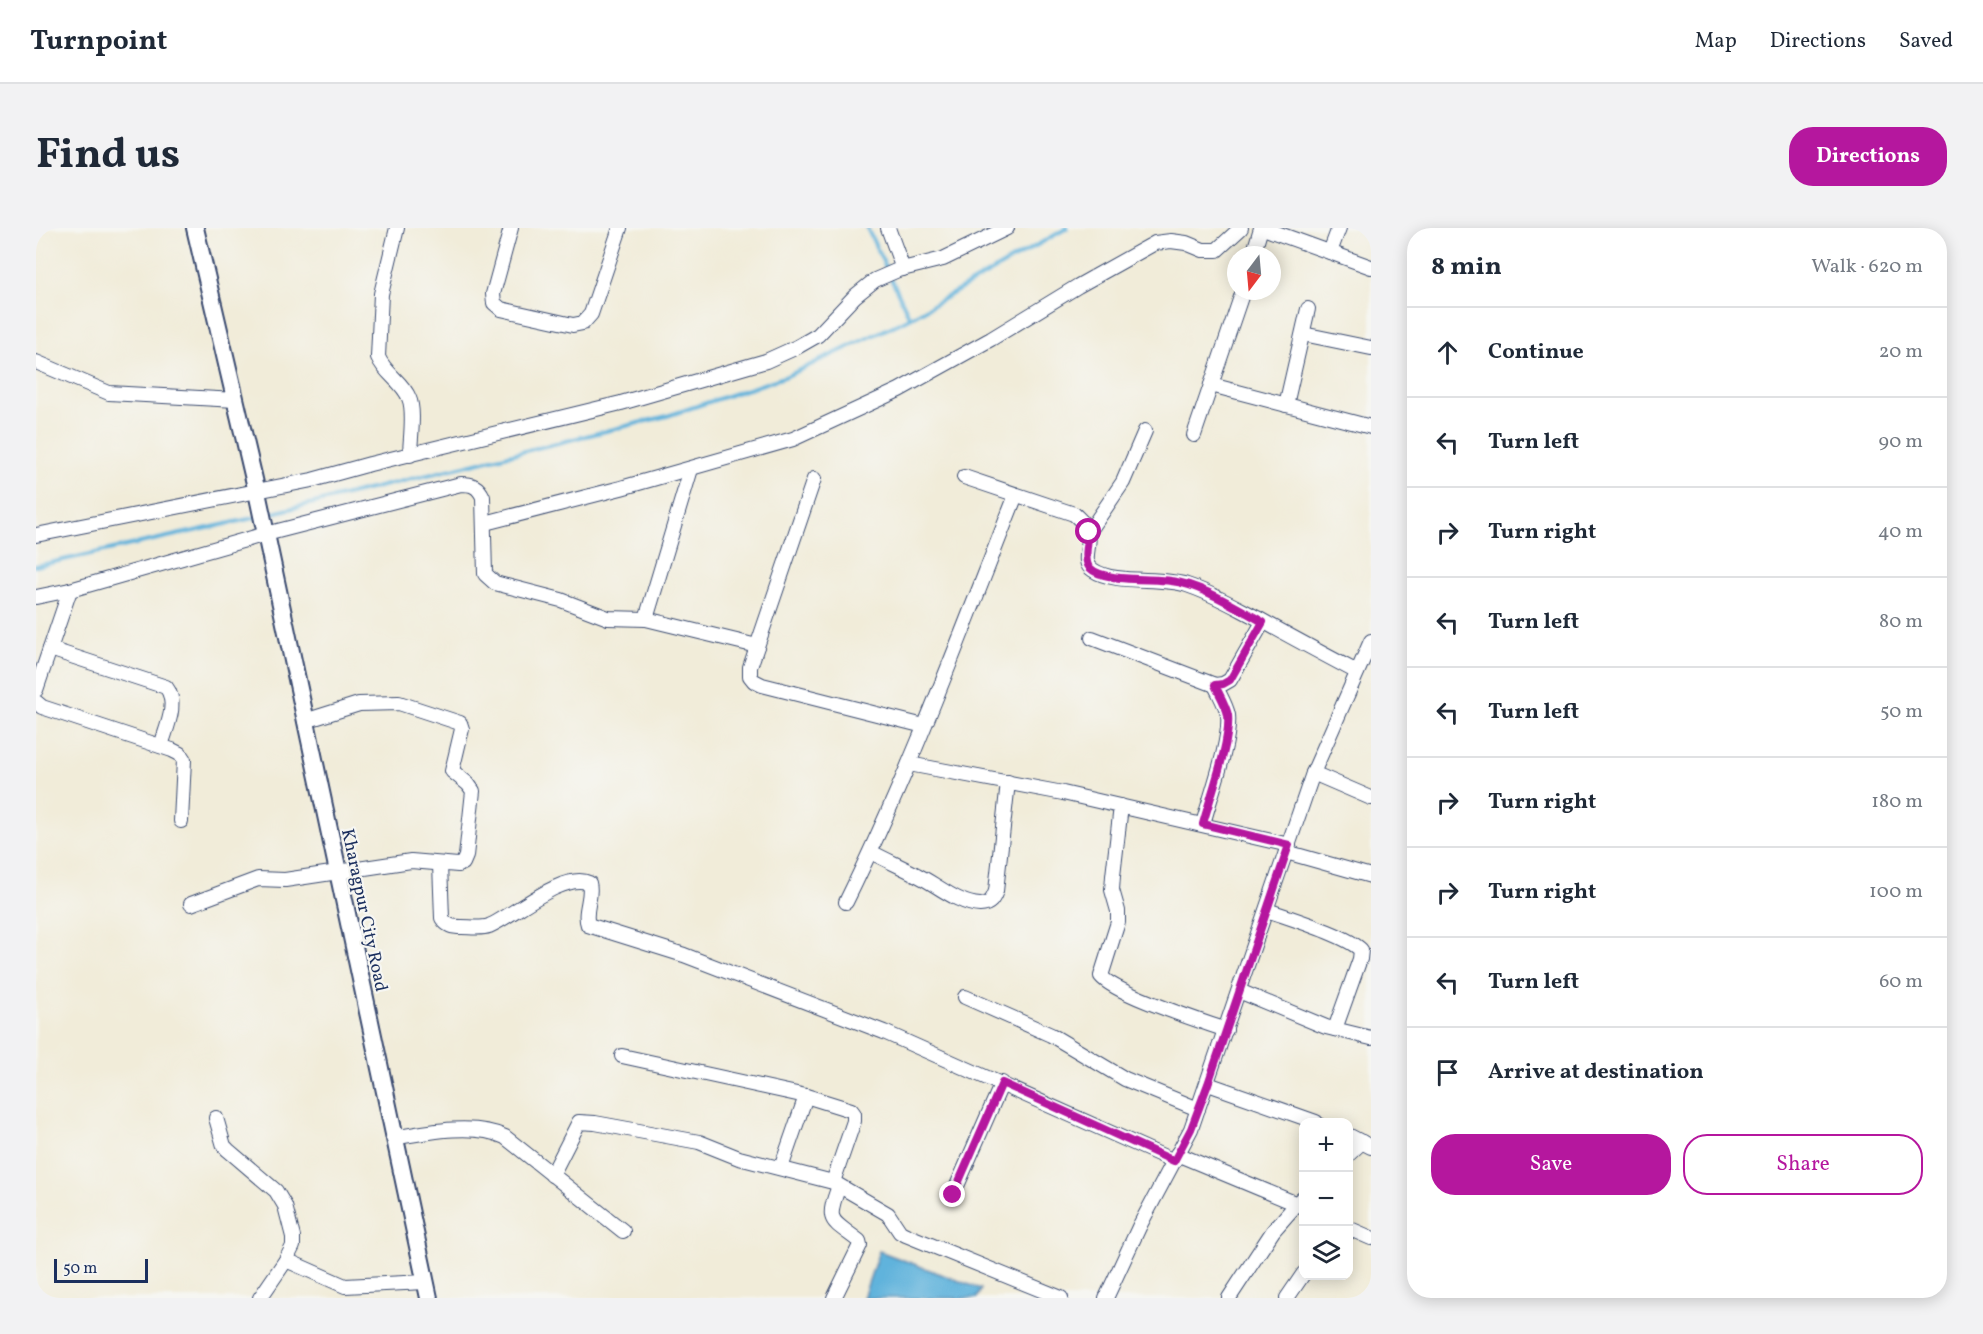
<!DOCTYPE html>
<meta charset="utf-8">
<style>
:root{--surface:#fff;--page:#f2f2f3;--text:#1f2937;--muted:#747a83;--line:#e0e1e3;--accent:#b5179e}
body{margin:0;font-family:Vollkorn,serif;background:var(--page);color:var(--text)}
.controls{position:absolute;right:18px;bottom:18px;display:grid;overflow:hidden;border-radius:12px;box-shadow:0 3px 15px #0003}
.controls button{width:54px;height:54px;display:grid;place-items:center;padding:0;border:0;border-bottom:2px solid var(--line);background:var(--surface);color:var(--text);font:30px sans-serif}
.compass{position:absolute;left:1191px;top:18px;width:54px;height:54px;border-radius:50%;background:var(--surface);box-shadow:0 3px 15px #0003;rotate:196deg}
.scale{position:absolute;left:18px;bottom:15px;width:94px;box-sizing:border-box;padding-left:6px;border:3px solid #1b2f5e;border-top:0;font-size:16px;line-height:21px;white-space:nowrap;color:#1b2f5e;-webkit-text-stroke:4px #f6f6f2;paint-order:stroke}
.stop{position:absolute;width:18px;height:18px;margin:-14px;border:4px solid #b5179e;border-radius:50%;background:#fff}
.stop.end{background:#b5179e;border-color:#fff;box-shadow:0 2px 6px #0008}
.list{margin:0;padding:0;list-style:none}
h2{display:flex;justify-content:space-between;align-items:center;height:78px;margin:0;padding:0 24px;font-size:26px}
h2 small{font-size:20px;font-weight:400;color:var(--muted)}
.list li{display:grid;grid-template-columns:39px 1fr auto;gap:18px;align-items:center;box-sizing:border-box;height:90px;padding:0 24px;border-top:2px solid var(--line)}
.list b{display:block;font-size:22px;white-space:nowrap}
.list em{font-size:20px;font-style:normal;color:var(--muted)}
.actions{display:flex;gap:12px;padding:18px 24px}
.actions a{flex:1;padding:14px 0;border:2px solid var(--accent);border-radius:24px;text-align:center;font-size:21px;color:var(--accent)}
.actions .main{background:var(--accent);color:#fff}
.icon{flex:none;width:33px;height:33px;fill:none;stroke:currentColor;stroke-width:2;stroke-linecap:round;stroke-linejoin:round}
.map{position:relative;flex:none;width:1335px;height:1070px;overflow:hidden;border-radius:24px}
header{display:flex;align-items:center;gap:36px;box-sizing:border-box;height:84px;padding:0 30px;background:var(--surface);border-bottom:2px solid var(--line)}
header strong{font-size:28px}
nav{display:flex;gap:33px;margin-inline-start:auto;font-size:21px}
.intro{display:flex;align-items:center;justify-content:space-between;box-sizing:border-box;height:144px;padding:0 36px}
h1{margin:0;font-size:42px}
.button{padding:15px 27px;border-radius:24px;background:var(--accent);color:#fff;font-size:21px;font-weight:700}
main{display:flex;gap:36px;padding:0 36px}
aside{flex:1;background:var(--surface);border-radius:24px;box-shadow:0 3px 15px #0003}
.map>svg:first-child{display:block}
.water{fill:#60b3dc;stroke:#3e719d;stroke-width:1.5}
.lines{fill:none;stroke-linecap:round;stroke-linejoin:round}
.stream{stroke:#60b3dc;stroke-width:4}
.minor-casing{stroke:#3b4b70;stroke-width:16}
.major-casing{stroke:#3b4b70;stroke-width:20}
.minor{stroke:#fff;stroke-width:14}
.major{stroke:#fff;stroke-width:16}
.route{stroke:#b5179e;stroke-width:8}
.labels{text-anchor:middle;stroke-width:4.5;stroke-linejoin:round;paint-order:stroke}
.street-label{font-size:18px;fill:#1b2f5e;stroke:#f6f6f2}
</style>
<header>
<strong>Turnpoint</strong>
<nav><a>Map</a><a>Directions</a><a>Saved</a></nav>
</header>
<div class="intro"><h1>Find us</h1><a class="button">Directions</a></div>
<main>
<div class="map">
<svg width="1335" height="1070" viewBox="0 0 1335 1070">
<rect width="100%" height="100%" fill="#f6f6f2"/>
<filter id="ink" filterUnits="userSpaceOnUse"><feTurbulence type="fractalNoise" baseFrequency=".0167" numOctaves="2"/><feDisplacementMap in="SourceGraphic" scale="12" xChannelSelector="R" yChannelSelector="G"/><feConvolveMatrix kernelMatrix="1 2 1 2 8 2 1 2 1" color-interpolation-filters="sRGB"/></filter>
<filter id="wash" filterUnits="userSpaceOnUse"><feTurbulence type="fractalNoise" baseFrequency=".008" numOctaves="4" result="noise"/><feDisplacementMap in="SourceGraphic" scale="24" xChannelSelector="R" yChannelSelector="G"/><feGaussianBlur stdDeviation="1.35" result="paint"/><feColorMatrix in="noise" values="0 0 0 0 0 0 0 0 0 0 0 0 0 0 0 0 0 1.4 0 .05"/><feComposite in="paint" operator="in"/></filter>
<g filter="url(#wash)">
<rect width="100%" height="100%" fill="#f1ecd9"/>
<polygon class="water" points="843,1023 945,1061 941,1070 827,1070"/>
<g class="lines">
<g class="stream">
<polyline points="831,0 874,90"/>
<polyline points="229,287 631,188 751,148 874,90 1031,0"/>
<polyline points="0,338 222,289"/>
</g>
</g>
</g>
<g filter="url(#ink)">
<g class="lines">
<g class="minor-casing">
<g id="minor">
<path d="M361 0 345 66 342 129C349 146 367 154 373 170 379 183 374 212 374 227"/>
<polyline points="475,0 457,66 458,75 465,81 537,97 547,95 555,86 584,0"/>
<polyline points="852,0 867,41"/>
<polyline points="1227,0 1335,39"/>
<polyline points="1294,24 1303,0"/>
<polyline points="1217,27 1225,0"/>
<polyline points="1267,106 1335,120"/>
<polyline points="0,134 73,165 200,172"/>
<polyline points="1175,157 1335,199"/>
<polyline points="1250,177 1272,81"/>
<polyline points="1158,207 1207,63"/>
<path d="M928 249 1038 286C1043 291 1050 296 1052 304 1056 316 1044 334 1057 342 1079 357 1124 348 1151 357 1176 365 1201 380 1225 392 1257 410 1289 427 1321 444"/>
<polyline points="778,251 714,439 714,448 718,453 726,457 888,498"/>
<polyline points="449,295 585,260 757,211 863,162 955,111 1042,58 1119,15 1135,13 1150,15 1167,22 1181,22 1205,0"/>
<polyline points="1053,304 1087,254 1109,203"/>
<polyline points="0,307 276,252 334,236 585,175 730,133 761,119 782,107 819,68 839,52 862,42 907,31 971,0"/>
<path d="M0 369 34 362 230 306 425 256C436 256 442 258 447 269L449 346 459 355 525 372 572 390 610 391 721 418"/>
<polyline points="610,391 655,241"/>
<polyline points="1056,410 1179,457 1187,456 1194,452 1227,394"/>
<path d="M14 421 130 459C143 475 130 500 125 518"/>
<polyline points="0,462 34,362"/>
<polyline points="0,474 6,479 136,522 144,526 148,532 145,593"/>
<polyline points="873,536 1027,565 1253,617"/>
<polyline points="1277,545 1335,570"/>
<path d="M1085 578 1077 648 1076 662 1082 683V694L1065 748C1079 766 1165 793 1190 802"/>
<path d="M1167 596C1174 569 1195 513 1192 487 1190 477 1183 466 1179 457"/>
<path d="M835 624C850 632 866 639 881 647 900 656 922 676 944 677 954 677 957 671 960 663L972 554"/>
<polyline points="1250,624 1335,648"/>
<path d="M404 636 406 690C411 698 416 699 426 699 434 699 445 701 453 698 477 688 528 643 553 655 557 669 547 683 552 697L648 727 848 804 1138 933"/>
<path d="M810 674C875 542 926 403 980 267"/>
<polyline points="155,676 222,651 249,652 375,633 422,637 427,635 430,628 437,563 432,556 416,543 426,501 424,495 363,475 323,476 269,493"/>
<path d="M1231 682C1253 690 1310 707 1325 722L1324 731 1299 801"/>
<polyline points="1203,763 1290,799 1335,810"/>
<polyline points="929,769 1015,807 1089,851 1162,881"/>
<polyline points="586,828 770,868 815,882 818,886 818,893 797,954"/>
<polyline points="1172,856 1280,894"/>
<polyline points="180,890 188,918 192,922 240,963 249,978 257,1009 257,1018 250,1032 224,1070"/>
<polyline points="1312,907 1335,919"/>
<path d="M357 910C390 904 439 894 469 909L587 1003"/>
<polyline points="1141,926 1261,976"/>
<polyline points="1312,927 1326,914"/>
<polyline points="745,940 770,868"/>
<polyline points="516,947 543,894 559,895 663,914 703,930 797,954 852,986 864,1004 870,1007 1025,1070"/>
<polyline points="917,967 966,855"/>
<polyline points="1312,1000 1335,1010"/>
<polyline points="250,1032 309,1058 389,1054"/>
<path d="M798 1070 824 1017 823 1013C795 991 789 995 803 958"/>
<polyline points="1070,1070 1104,997 1155,901 1277,545 1335,413"/>
<polyline points="1193,1070 1237,1003 1266,970"/>
<polyline points="1251,1070 1268,1045"/>
</g>
</g>
<g class="major-casing">
<polyline id="major" points="159,0 221,264 393,1070"/>
</g>
<use href="#minor" class="minor"/>
<use href="#major" class="major"/>
</g>
</g>
<g class="lines" filter="url(#ink)">
<path class="route" d="M917 967 966 855 1138 933 1155 901 1172 856 1253 617 1167 596C1174 569 1195 513 1192 487 1190 477 1183 466 1179 457L1187 456 1194 452 1227 394C1201 380 1164 356 1135 353 1116 350 1067 354 1054 340 1047 334 1052 313 1053 304"/>
</g>
<g class="labels">
<g class="street-label">
<text transform="translate(329 682) rotate(78)" y="6">Kharagpur City Road</text>
</g>
</g>
</svg>
<div class="controls">
<button>+</button>
<button>−</button>
<button><svg class="icon" aria-label="layers" viewBox="0 0 24 24"><path d="M12 4l9 5-9 5-9-5zM3 14l9 5 9-5"/></svg></button>
</div>
<svg class="compass" viewBox="-18 -18 36 36"><path d="M0-13l5 13h-10z" fill="#e53935"/><path d="M0 13l5-13h-10z" fill="#747a83"/></svg>
<div class="scale">50 m</div>
<div class="stop" style="left:1053px;top:304px"></div>
<div class="stop end" style="left:917px;top:967px"></div>
</div>
<aside>
<h2>8 min<small>Walk · 620 m</small></h2>
<ul class="list">
<li><svg class="icon" aria-label="ahead" viewBox="0 0 24 24"><path d="M12 20V5M6 11l6-6 6 6"/></svg><div><b>Continue</b></div><em>20 m</em></li>
<li><svg class="icon" aria-label="left" viewBox="0 0 24 24"><path d="M17 20v-9H6M10 6l-5 5 5 5"/></svg><div><b>Turn left</b></div><em>90 m</em></li>
<li><svg class="icon" aria-label="right" viewBox="0 0 24 24"><path d="M7 20v-9h11M14 6l5 5-5 5"/></svg><div><b>Turn right</b></div><em>40 m</em></li>
<li><svg class="icon" aria-label="left" viewBox="0 0 24 24"><path d="M17 20v-9H6M10 6l-5 5 5 5"/></svg><div><b>Turn left</b></div><em>80 m</em></li>
<li><svg class="icon" aria-label="left" viewBox="0 0 24 24"><path d="M17 20v-9H6M10 6l-5 5 5 5"/></svg><div><b>Turn left</b></div><em>50 m</em></li>
<li><svg class="icon" aria-label="right" viewBox="0 0 24 24"><path d="M7 20v-9h11M14 6l5 5-5 5"/></svg><div><b>Turn right</b></div><em>180 m</em></li>
<li><svg class="icon" aria-label="right" viewBox="0 0 24 24"><path d="M7 20v-9h11M14 6l5 5-5 5"/></svg><div><b>Turn right</b></div><em>100 m</em></li>
<li><svg class="icon" aria-label="left" viewBox="0 0 24 24"><path d="M17 20v-9H6M10 6l-5 5 5 5"/></svg><div><b>Turn left</b></div><em>60 m</em></li>
<li><svg class="icon" aria-label="arrive" viewBox="0 0 24 24"><path d="M6 21V4h12l-3 4 3 4H6"/></svg><div><b>Arrive at destination</b></div></li>
</ul>
<div class="actions"><a class="main">Save</a><a>Share</a></div>
</aside>
</main>
